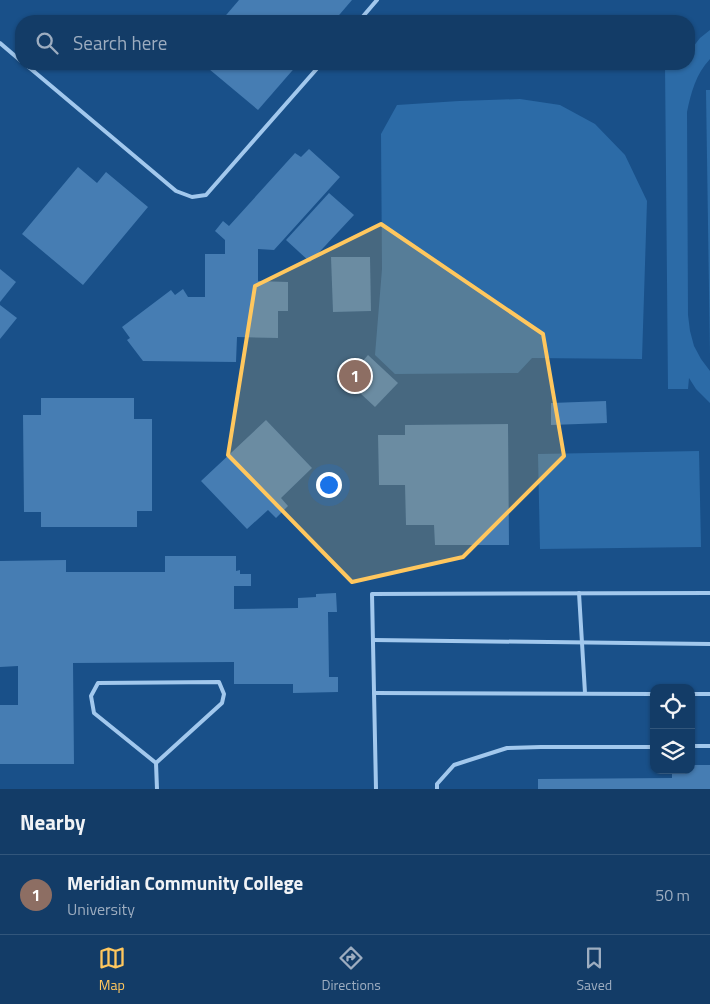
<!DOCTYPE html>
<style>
:root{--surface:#133c67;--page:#204770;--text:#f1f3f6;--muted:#9dadc0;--line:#32567b;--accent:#ffc75e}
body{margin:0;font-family:"Titillium Web",sans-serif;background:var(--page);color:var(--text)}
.controls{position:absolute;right:15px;bottom:15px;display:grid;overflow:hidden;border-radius:10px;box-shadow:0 1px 4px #0004}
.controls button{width:45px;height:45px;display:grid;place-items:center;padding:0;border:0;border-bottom:1px solid var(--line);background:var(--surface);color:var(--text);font:25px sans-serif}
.you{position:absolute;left:328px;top:484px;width:18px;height:18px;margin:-12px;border:4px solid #fff;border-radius:50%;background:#1a73e8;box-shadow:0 0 0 8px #1a73e833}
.badge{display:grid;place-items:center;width:32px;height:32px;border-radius:50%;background:var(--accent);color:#fff;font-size:16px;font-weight:700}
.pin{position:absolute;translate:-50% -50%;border:2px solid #fff;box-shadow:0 1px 5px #0006}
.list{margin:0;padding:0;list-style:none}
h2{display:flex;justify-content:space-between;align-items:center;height:65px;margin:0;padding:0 20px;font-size:21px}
h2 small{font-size:16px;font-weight:400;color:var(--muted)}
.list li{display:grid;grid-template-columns:32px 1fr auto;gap:15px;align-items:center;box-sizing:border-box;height:80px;padding:0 20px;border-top:1px solid var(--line)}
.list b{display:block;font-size:19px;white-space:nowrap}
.list p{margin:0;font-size:16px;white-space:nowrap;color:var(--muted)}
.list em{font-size:16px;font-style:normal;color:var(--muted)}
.icon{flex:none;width:28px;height:28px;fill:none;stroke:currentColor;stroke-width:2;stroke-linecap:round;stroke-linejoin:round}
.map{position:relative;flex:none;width:710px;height:789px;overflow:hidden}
.search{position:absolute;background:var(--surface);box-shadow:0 1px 4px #0004;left:15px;right:15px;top:15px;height:55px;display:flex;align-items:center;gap:12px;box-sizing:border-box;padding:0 18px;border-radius:20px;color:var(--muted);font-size:19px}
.sheet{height:145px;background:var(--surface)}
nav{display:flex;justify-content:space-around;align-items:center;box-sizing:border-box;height:70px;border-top:1px solid var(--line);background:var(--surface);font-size:14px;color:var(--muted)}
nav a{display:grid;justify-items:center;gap:2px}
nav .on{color:var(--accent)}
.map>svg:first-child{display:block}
.green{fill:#2c6ba7}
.building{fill:#467db3}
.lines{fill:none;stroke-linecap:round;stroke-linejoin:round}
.lane{stroke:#a2c8ed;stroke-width:4}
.marked{fill:#ffc75e;fill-opacity:0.2;stroke:#ffc75e;stroke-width:4;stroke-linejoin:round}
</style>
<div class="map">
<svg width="710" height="789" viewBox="0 0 710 789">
<rect width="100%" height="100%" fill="#195089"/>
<g class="green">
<path d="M710 30V59C696 74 691 92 687 112L688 315 690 331 694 346 701 359 710 371V403L696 389 689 378 688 389H668L665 64H689V52L700 38Z"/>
<polygon points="706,90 710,90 710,355"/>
<polygon points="520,99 560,105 595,124 625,155 647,201 642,359 532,358 518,373 395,374 375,355 382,269 381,134 397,105 459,101"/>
<polygon points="699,451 701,547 540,549 538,454"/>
</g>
<g class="building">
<polygon points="239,0 352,0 334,21 221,21"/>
<polygon points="203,64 298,64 258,110"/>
<polygon points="309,149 340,177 274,250 258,249 258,281 288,282 288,311 278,311 278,338 237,337 236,362 143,361 127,340 130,338 122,327 171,290 175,295 183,289 188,297 205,297 205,254 225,254 225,240 215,231 223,221 229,226 295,153 301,157"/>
<polygon points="78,167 97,183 106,172 148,207 83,285 22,234"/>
<polygon points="329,193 354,215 310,262 286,240"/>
<polygon points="331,257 370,257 371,311 333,312"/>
<polygon points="0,269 16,282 0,302"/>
<polygon points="0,305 17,318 0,339"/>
<polygon points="368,355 398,383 375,407 346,380"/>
<polygon points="41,398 134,398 134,419 152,419 152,511 137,511 137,527 41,527 41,512 24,512 23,415 41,415"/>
<polygon points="606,401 607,423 551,425 551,403"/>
<polygon points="266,420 312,468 281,498 288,506 276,518 268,510 247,529 201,481"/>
<polygon points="508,424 509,545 435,545 434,525 406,525 405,485 379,485 378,435 405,435 405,425"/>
<polygon points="165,556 236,556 236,571 240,570 240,574 251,574 251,586 234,586 234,609 298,608 298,598 316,597 316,594 336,593 337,612 328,612 329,677 338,677 338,692 293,693 293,684 234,684 234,662 73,663 74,764 0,764 0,705 18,705 18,666 0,667 0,561 66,560 66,572 165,572"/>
<polygon points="691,765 710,765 710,789 538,789 538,779 672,778 672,770 691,770"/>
</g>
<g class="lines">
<g class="lane">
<polyline points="359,21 377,0"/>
<polyline points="0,43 21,61"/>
<polyline points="25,64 176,191 192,197 206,195 321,64"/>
<polyline points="579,593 585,693"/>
<polyline points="373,640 710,644"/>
<polyline points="374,693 654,694"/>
<polyline points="691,694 710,694"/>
<polyline points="691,746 710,746"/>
<polyline points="156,763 94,713 91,696 98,683 219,682 224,694 222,703 156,763 157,789"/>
<polyline points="376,789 372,594 710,593"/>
<polyline points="437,789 437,784 454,765 507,748 541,747 654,747"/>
</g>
</g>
<path class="marked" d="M381 224 543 334 564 456 463 557 352 582 228 455 255 286Z"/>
</svg>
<div class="controls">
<button><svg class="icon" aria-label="locate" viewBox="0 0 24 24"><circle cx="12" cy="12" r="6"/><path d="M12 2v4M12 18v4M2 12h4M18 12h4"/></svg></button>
<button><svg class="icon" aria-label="layers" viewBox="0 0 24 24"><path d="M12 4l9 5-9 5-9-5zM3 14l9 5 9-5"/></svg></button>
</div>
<div class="you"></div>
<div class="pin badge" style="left:355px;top:376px;background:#8d6e63">1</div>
<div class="search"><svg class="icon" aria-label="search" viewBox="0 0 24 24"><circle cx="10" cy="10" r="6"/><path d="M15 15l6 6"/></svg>Search here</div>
</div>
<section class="sheet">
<h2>Nearby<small></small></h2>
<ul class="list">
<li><span class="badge" style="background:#8d6e63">1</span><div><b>Meridian Community College</b><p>University</p></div><em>50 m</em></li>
</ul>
</section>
<nav>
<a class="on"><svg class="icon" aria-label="map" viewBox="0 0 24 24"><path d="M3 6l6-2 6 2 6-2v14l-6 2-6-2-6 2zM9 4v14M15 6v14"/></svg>Map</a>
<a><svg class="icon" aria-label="directions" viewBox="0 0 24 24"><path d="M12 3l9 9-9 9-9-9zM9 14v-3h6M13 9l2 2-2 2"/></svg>Directions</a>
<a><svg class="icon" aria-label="saved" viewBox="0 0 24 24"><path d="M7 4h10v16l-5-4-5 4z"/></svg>Saved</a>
</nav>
